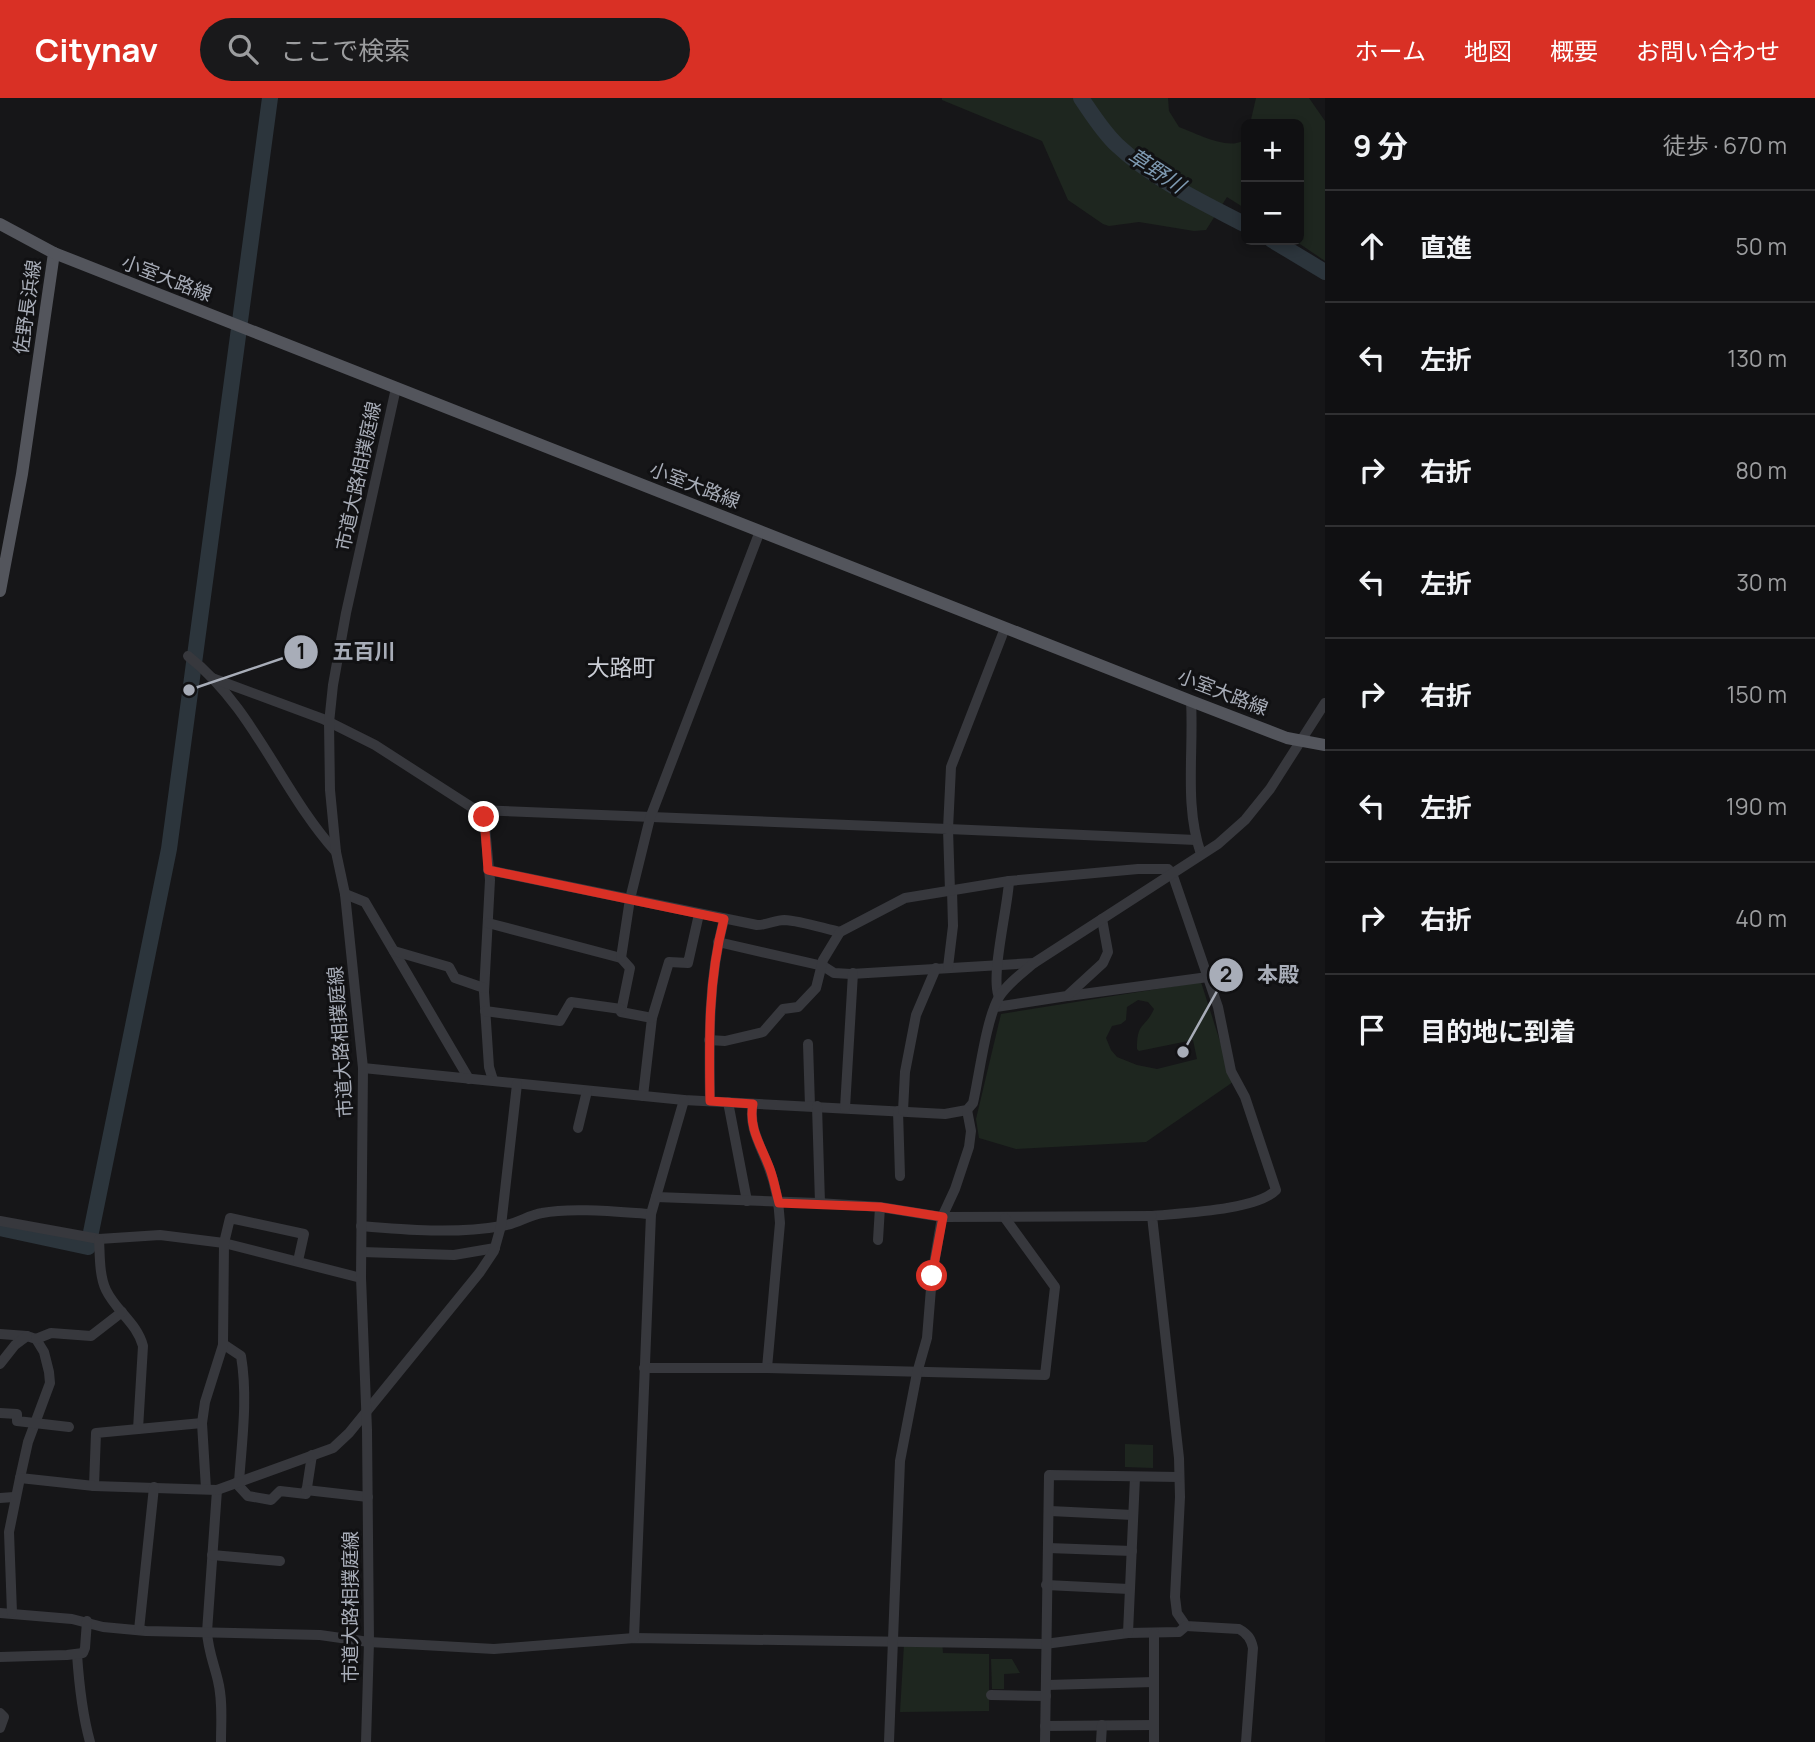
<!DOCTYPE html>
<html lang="ja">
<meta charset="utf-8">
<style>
:root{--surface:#101012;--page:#19191b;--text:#f1f3f6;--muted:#9c9d9f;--line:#303032;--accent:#d93025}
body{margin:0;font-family:Manrope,"Noto Sans JP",sans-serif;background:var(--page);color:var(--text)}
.controls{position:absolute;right:21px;top:21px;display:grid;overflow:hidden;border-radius:10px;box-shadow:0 4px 10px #0003}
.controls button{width:63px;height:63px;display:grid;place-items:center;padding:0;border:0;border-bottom:2px solid var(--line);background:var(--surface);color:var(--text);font:35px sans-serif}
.stop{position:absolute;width:21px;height:21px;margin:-16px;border:5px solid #d93025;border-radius:50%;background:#fff}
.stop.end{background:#d93025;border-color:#fff;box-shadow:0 2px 7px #0008}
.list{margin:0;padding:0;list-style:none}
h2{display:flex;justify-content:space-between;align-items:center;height:91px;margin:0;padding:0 28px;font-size:30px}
h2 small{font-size:23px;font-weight:400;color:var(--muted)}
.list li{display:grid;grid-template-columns:46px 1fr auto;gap:21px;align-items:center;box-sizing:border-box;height:112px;padding:0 28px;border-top:2px solid var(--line)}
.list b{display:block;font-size:26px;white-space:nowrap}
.list em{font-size:23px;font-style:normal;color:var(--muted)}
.icon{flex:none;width:38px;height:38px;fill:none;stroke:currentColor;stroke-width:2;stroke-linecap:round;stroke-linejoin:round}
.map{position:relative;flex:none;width:1325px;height:1644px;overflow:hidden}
header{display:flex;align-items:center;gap:42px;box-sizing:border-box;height:98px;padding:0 35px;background:var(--accent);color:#fff}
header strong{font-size:33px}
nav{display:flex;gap:38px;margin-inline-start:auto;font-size:24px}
.search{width:490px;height:63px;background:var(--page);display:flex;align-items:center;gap:18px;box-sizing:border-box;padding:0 24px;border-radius:38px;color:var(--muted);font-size:26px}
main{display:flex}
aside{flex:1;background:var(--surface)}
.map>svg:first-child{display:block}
.green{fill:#1e261f;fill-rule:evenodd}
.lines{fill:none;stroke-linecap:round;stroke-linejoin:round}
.river{stroke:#2c353c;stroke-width:16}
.minor{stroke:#37383d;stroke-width:10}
.major{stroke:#53555c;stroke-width:12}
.route{stroke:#d93025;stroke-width:9}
.labels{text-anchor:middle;stroke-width:6;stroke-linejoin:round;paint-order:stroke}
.street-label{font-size:19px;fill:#a8adb8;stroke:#111113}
.water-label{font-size:21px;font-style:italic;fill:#7f9bb3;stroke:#111113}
.quarter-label{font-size:23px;fill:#c9ccd4;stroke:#111113}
.leader{fill:none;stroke:#a8adb8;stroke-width:2.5}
.callout-dot{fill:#a8adb8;stroke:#111113;stroke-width:2.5}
.mark-label{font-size:21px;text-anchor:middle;font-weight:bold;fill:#111}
.callout-label{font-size:21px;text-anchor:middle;font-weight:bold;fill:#a8adb8;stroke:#111113;stroke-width:6;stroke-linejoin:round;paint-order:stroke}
</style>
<header>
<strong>Citynav</strong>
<div class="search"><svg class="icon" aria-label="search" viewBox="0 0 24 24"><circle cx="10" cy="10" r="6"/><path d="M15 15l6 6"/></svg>ここで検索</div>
<nav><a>ホーム</a><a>地図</a><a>概要</a><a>お問い合わせ</a></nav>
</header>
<main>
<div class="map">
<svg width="1325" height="1644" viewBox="0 0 1325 1644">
<rect width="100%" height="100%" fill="#161618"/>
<g class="green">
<path d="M942 0H1168L1169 13 1179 29C1196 35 1232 55 1246 40V111L1227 99 1206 132 1194 133 1139 124 1109 128 1103 126 1068 102 1042 43 942 2Z"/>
<polygon points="1256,0 1309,0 1325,23 1325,163 1294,142 1299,142 1299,26 1250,26"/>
<path d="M1201 884 1233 984 1146 1044 1016 1051 979 1040 976 1021 1001 916ZM1138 902 1148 904 1154 911C1145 931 1137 923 1137 951L1139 953 1193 942 1197 961 1157 971 1137 967 1117 959 1111 952 1106 940 1112 928 1121 926 1126 922 1127 909Z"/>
<polygon points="1125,1346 1153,1347 1153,1370 1125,1369"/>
<polygon points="942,1543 943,1555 989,1556 989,1613 900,1614 904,1546"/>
<polygon points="991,1561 1012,1561 1020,1575 1004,1576 1004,1591 992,1591"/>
</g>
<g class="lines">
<g class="river">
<path d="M1081 0C1092 16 1103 34 1117 47 1154 82 1202 104 1246 127"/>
<polyline points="1272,142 1325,174"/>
<polyline points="0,1130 88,1149 169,751 270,0"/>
</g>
<g class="minor">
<polyline points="1005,530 951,669 948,731 1196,742"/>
<path d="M188 558C254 610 281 693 336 754"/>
<polyline points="212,580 323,621 375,647 476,712 484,719 490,782 484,894 489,969 493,982"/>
<path d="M1191 603C1194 654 1184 707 1201 756"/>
<polyline points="476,712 948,731 950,793"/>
<path d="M488 772 757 827C768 827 775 822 784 822 802 823 822 830 840 834"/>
<polyline points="345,796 365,804 469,981"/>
<polyline points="488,825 621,860 630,870 621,914 652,920 643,998"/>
<polyline points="718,844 823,868 834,875 851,876 1034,865"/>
<polyline points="394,853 449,869 455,880 484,890"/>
<polyline points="621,860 630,801 650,720 760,433"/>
<polyline points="948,869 953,828 952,792"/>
<polyline points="1068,898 1208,879"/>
<path d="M999 899C990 879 1008 809 1009 783"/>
<polyline points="996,909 1067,898 1103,865 1108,854 1102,821"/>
<polyline points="485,913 560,923 571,904 621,911"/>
<polyline points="652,920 669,864 688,865 699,816"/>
<path d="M709 942 725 943 763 934 783 911 798 909 816 890 823 862 840 834 905 800 1009 783 1138 771H1168L1172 775 1218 909 1231 973 1245 999 1276 1092C1257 1112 1182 1115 1152 1118L1179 1360 1180 1399 1175 1499 1177 1515 1186 1528 1239 1531C1248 1536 1251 1541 1253 1550L1246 1644"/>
<polyline points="808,946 810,1008"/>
<path d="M363 970 684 1002 945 1016 967 1012 973 1005C979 979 986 921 999 899 1007 886 1022 875 1034 865L1218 746 1245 722 1270 691 1325 605"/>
<path d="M710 1003C709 941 708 882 724 821"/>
<polyline points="728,1004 747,1103"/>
<path d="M753 1006C748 1029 761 1048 769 1070 776 1088 779 1106 780 1125L767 1270"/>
<polyline points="817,1008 820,1105"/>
<polyline points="845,1010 853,875"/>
<polyline points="898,1013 900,1078"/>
<polyline points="903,1013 905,974 916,917 936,870"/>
<polyline points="578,1030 587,993"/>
<polyline points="656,1099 818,1105 880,1109 942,1119 1152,1118"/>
<polyline points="0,1123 99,1141 160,1137 224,1145 361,1180"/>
<path d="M361 1128C406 1132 456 1136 502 1128 516 1126 529 1117 542 1115 571 1109 620 1114 651 1116"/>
<path d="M99 1141C100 1157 99 1177 106 1192 116 1213 137 1225 143 1248L138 1331"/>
<polyline points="878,1142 880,1109"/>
<polyline points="362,1154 454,1157 495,1150"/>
<polyline points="0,1236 27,1238 36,1241 44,1254 49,1274 50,1285 28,1344 20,1380"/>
<polyline points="36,1241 51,1235 91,1238 122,1214"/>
<path d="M223 1246 241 1258C248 1299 242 1342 239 1384"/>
<polyline points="0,1266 15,1247 27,1238"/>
<polyline points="644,1270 767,1270 1045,1277 1055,1189 1005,1120"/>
<polyline points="0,1315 17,1316 17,1323 69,1329"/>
<polyline points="236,1385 248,1398 271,1402 280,1393 306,1396 312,1357"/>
<polyline points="94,1388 96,1335 202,1325"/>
<polyline points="206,1391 202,1325 205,1304 223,1247 224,1145 230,1120 304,1136 298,1163"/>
<path d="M217 1392 207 1534C208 1552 214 1566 218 1583 223 1603 221 1624 221 1644"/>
<polyline points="306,1392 368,1399"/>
<polyline points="0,1400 14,1399"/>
<polyline points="1050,1413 1133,1417"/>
<polyline points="1048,1450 1132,1453"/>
<polyline points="212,1457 280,1463"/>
<polyline points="1046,1487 1129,1491"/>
<polyline points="0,1515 72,1521 103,1529 146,1533 320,1537 369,1544 494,1551 634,1540 1045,1546 1128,1535 1179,1534 1186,1528"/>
<polyline points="12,1515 9,1434 20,1380 94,1388 217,1392 333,1350 349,1335 480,1174 494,1153 501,1128 517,986"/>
<polyline points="139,1532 154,1389"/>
<polyline points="1128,1535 1135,1379"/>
<polyline points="634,1540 651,1116 684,1002"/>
<path d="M77 1556C79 1586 82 1615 90 1644"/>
<polyline points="0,1559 67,1557 83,1555 85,1550 87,1523"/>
<polyline points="1047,1587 1154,1584"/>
<polyline points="991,1597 1046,1598"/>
<polyline points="0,1615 4,1619 0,1630"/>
<polyline points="1045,1628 1154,1627"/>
<polyline points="366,1644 369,1544 367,1332 361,1180 363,970 345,796 336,754 330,692 329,625 333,587 346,515 396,290"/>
<polyline points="889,1644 900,1363 917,1275 927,1240 932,1178 942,1119 955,1091 969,1049 971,1033 967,1012"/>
<polyline points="1045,1644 1049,1377 1179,1379"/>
<polyline points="1101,1644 1102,1627"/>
<polyline points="1154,1644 1154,1535"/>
</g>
<g class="major">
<polyline points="0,126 54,155 22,376 0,493"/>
<polyline points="54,155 1191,603 1287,640 1325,647"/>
</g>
</g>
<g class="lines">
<path class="route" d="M484 719 488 772 724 821C708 882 709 941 710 1003L753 1006C748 1030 762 1049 770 1071 774 1082 776 1094 779 1105L880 1109 943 1119 932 1178"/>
</g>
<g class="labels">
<g class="street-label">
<text transform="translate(167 180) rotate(21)" y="7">小室大路線</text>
<text transform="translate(27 209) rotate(-82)" y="7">佐野長浜線</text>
<text transform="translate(358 378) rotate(-78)" y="7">市道大路相撲庭線</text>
<text transform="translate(695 387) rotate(21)" y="7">小室大路線</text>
<text transform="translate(1223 594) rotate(21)" y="7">小室大路線</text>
<text transform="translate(340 944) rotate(-94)" y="7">市道大路相撲庭線</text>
<text transform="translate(350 1509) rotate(-90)" y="7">市道大路相撲庭線</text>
</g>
<g class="water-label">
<text transform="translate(1156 73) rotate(33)" y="7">草野川</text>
</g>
<g class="quarter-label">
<text x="621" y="578">大路町</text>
</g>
</g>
<path class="leader" d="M189 592L301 554M1183 954L1226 877"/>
<g class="callout-dot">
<circle cx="189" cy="592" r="7"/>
<circle cx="1183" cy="954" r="7"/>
<circle cx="301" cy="554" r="18"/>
<circle cx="1226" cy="877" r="18"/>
</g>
<g class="mark-label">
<text x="301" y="561">1</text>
<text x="1226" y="884">2</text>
</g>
<g class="callout-label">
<text x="364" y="561">五百川</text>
<text x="1278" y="884">本殿</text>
</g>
</svg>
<div class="controls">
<button>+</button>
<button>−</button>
</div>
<div class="stop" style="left:932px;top:1178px"></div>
<div class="stop end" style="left:484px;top:719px"></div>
</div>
<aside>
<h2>9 分<small>徒歩 · 670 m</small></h2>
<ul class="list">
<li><svg class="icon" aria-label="ahead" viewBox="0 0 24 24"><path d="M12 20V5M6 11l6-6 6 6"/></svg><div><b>直進</b></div><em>50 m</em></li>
<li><svg class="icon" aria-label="left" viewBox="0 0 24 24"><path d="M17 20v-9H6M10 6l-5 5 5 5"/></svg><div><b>左折</b></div><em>130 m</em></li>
<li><svg class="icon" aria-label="right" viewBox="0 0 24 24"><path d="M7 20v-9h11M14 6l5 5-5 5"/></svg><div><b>右折</b></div><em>80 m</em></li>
<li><svg class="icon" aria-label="left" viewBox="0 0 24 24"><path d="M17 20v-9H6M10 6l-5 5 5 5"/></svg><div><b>左折</b></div><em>30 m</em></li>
<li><svg class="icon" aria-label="right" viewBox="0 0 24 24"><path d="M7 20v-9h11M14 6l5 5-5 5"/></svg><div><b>右折</b></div><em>150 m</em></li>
<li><svg class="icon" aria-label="left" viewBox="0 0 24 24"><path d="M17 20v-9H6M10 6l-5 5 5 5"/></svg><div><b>左折</b></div><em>190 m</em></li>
<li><svg class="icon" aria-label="right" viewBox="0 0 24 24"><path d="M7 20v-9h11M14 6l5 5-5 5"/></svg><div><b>右折</b></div><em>40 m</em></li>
<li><svg class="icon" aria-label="arrive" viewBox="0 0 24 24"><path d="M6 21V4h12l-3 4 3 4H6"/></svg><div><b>目的地に到着</b></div></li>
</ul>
</aside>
</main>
